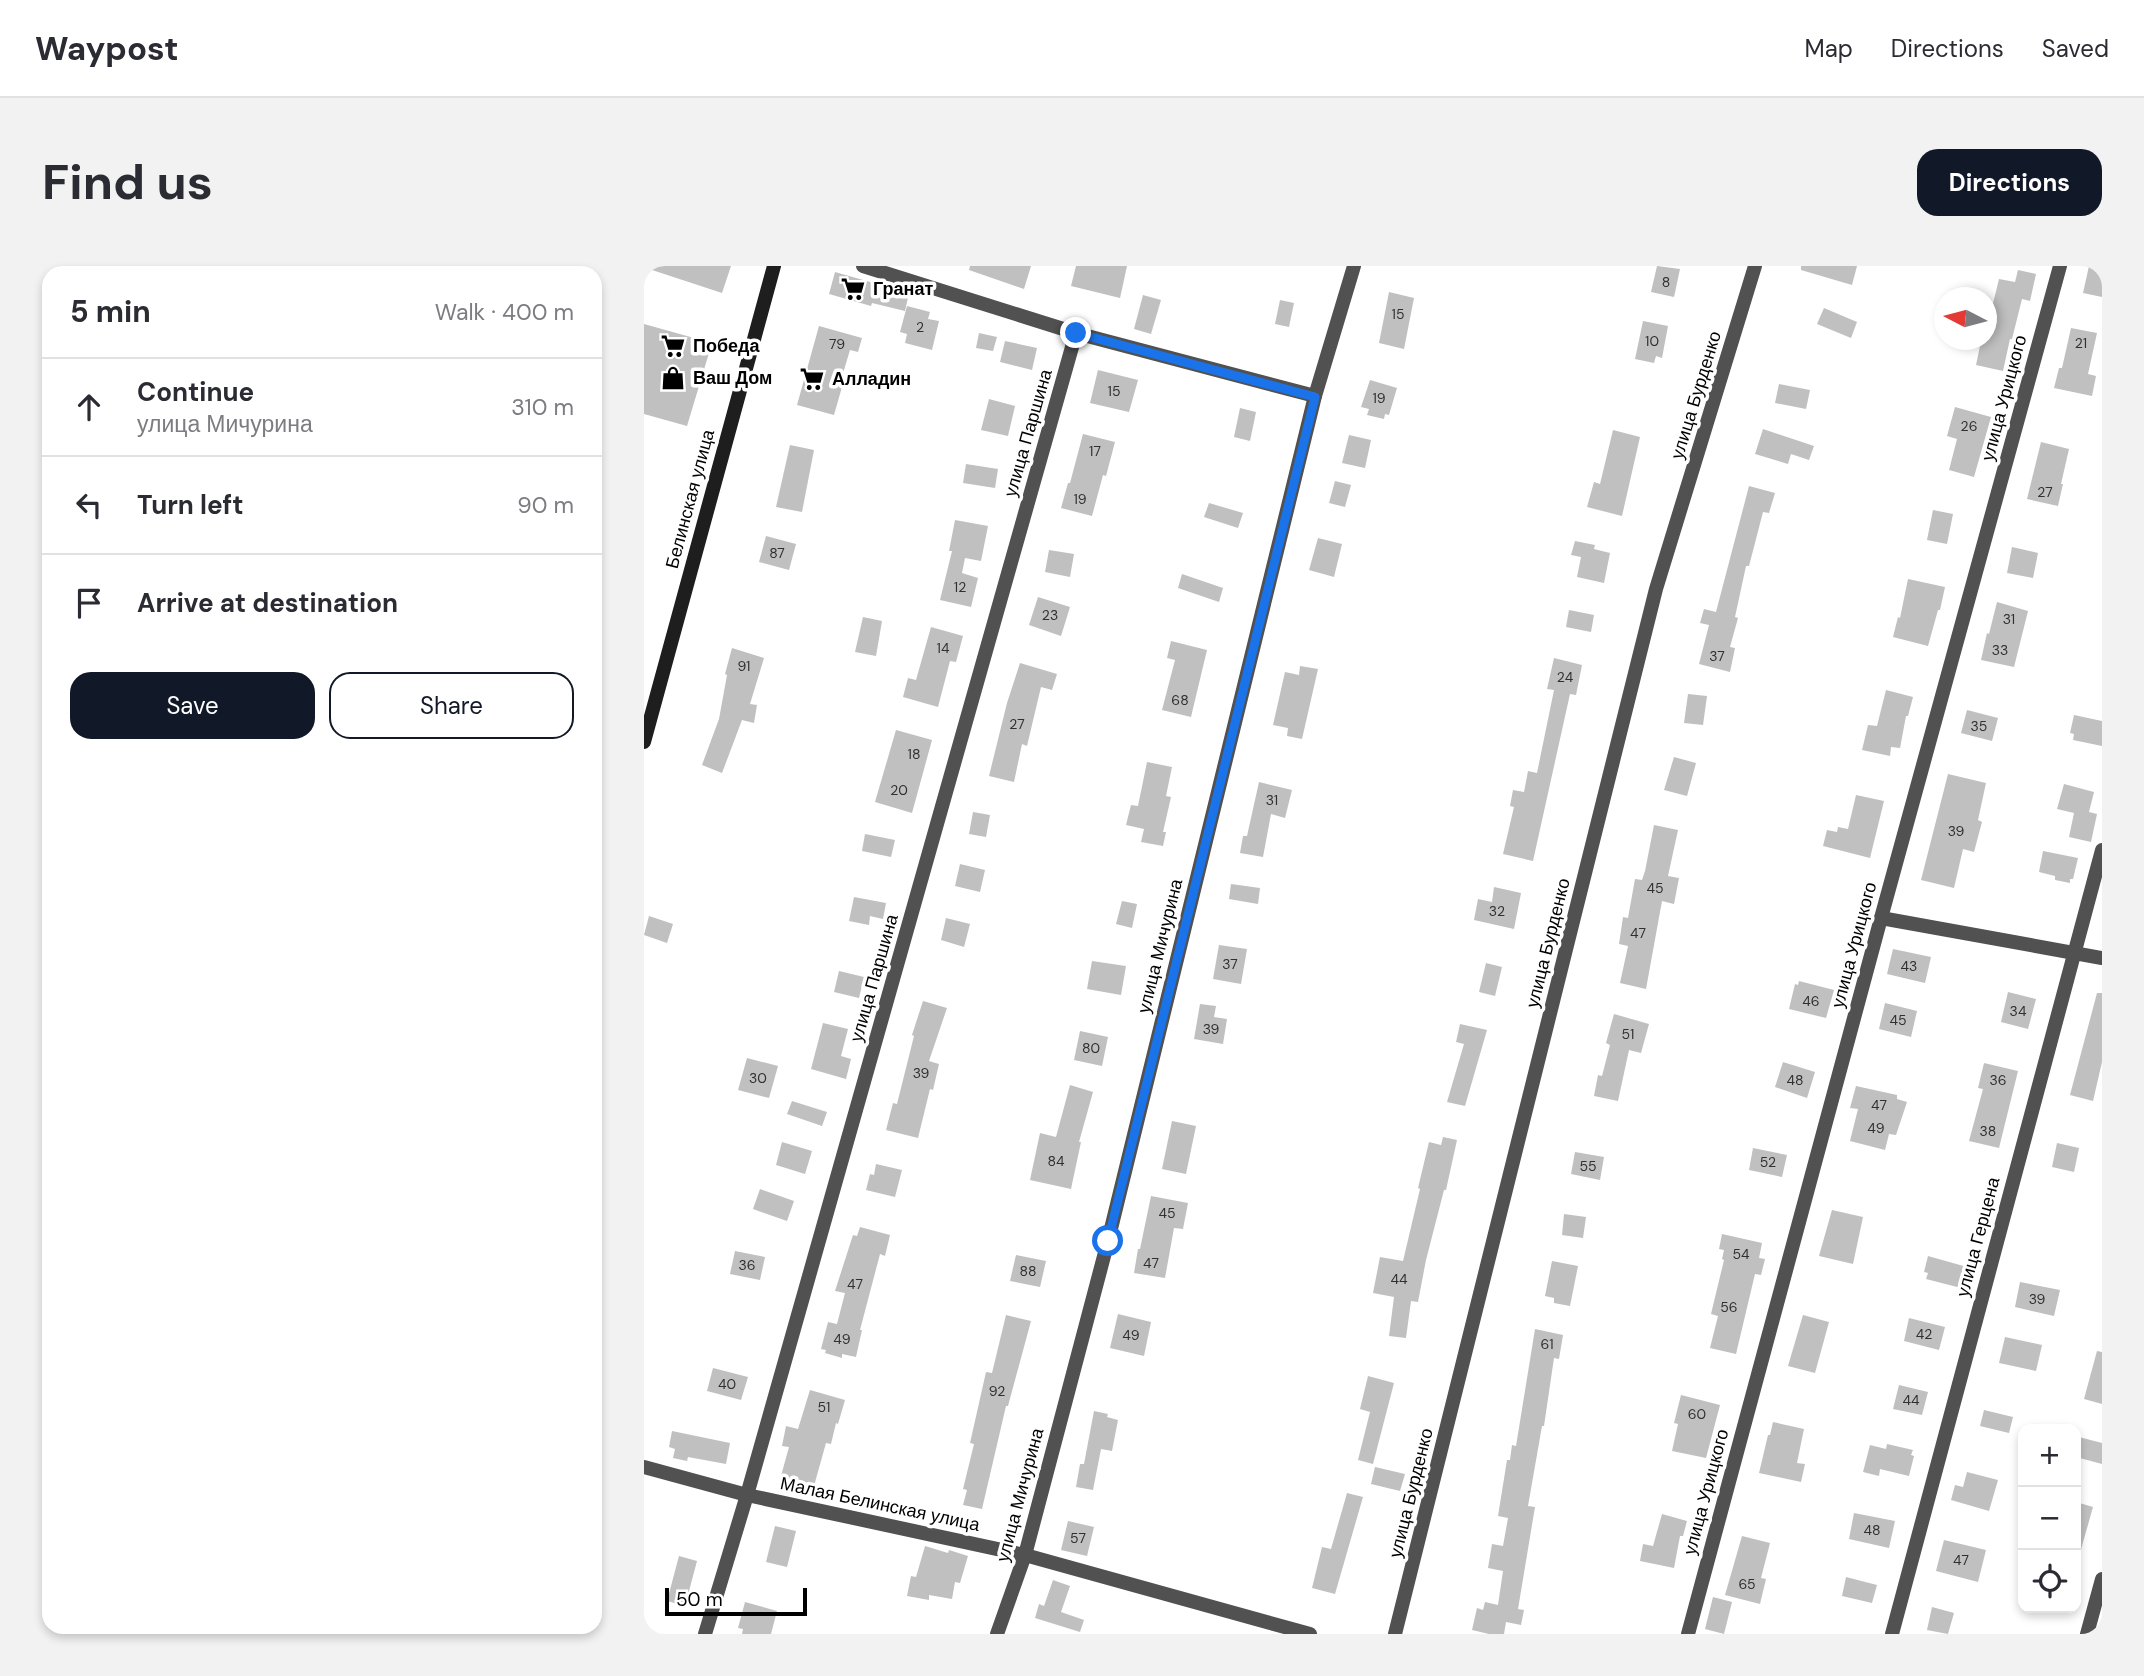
<!DOCTYPE html>
<meta charset="utf-8">
<style>
:root{--surface:#fff;--page:#f2f2f3;--text:#2b2b33;--muted:#7c7c81;--line:#e1e1e2;--accent:#111827}
body{margin:0;font-family:"DM Sans",sans-serif;background:var(--page);color:var(--text)}
.controls{position:absolute;right:21px;bottom:21px;display:grid;overflow:hidden;border-radius:14px;box-shadow:0 4px 10px #0003}
.controls button{width:63px;height:63px;display:grid;place-items:center;padding:0;border:0;border-bottom:2px solid var(--line);background:var(--surface);color:var(--text);font:35px sans-serif}
.compass{position:absolute;left:1290px;top:21px;width:63px;height:63px;border-radius:50%;background:var(--surface);box-shadow:0 4px 10px #0003;rotate:276deg}
.scale{position:absolute;left:21px;bottom:18px;width:142px;box-sizing:border-box;padding-left:7px;border:4px solid #000;border-top:0;font-size:19px;line-height:24px;white-space:nowrap;color:#000;-webkit-text-stroke:5px #fff;paint-order:stroke}
.stop{position:absolute;width:21px;height:21px;margin:-16px;border:5px solid #1a73e8;border-radius:50%;background:#fff}
.stop.end{background:#1a73e8;border-color:#fff;box-shadow:0 2px 7px #0008}
.list{margin:0;padding:0;list-style:none}
h2{display:flex;justify-content:space-between;align-items:center;height:91px;margin:0;padding:0 28px;font-size:30px}
h2 small{font-size:23px;font-weight:400;color:var(--muted)}
.list li{display:grid;grid-template-columns:46px 1fr auto;gap:21px;align-items:center;box-sizing:border-box;height:98px;padding:0 28px;border-top:2px solid var(--line)}
.list b{display:block;font-size:26px;white-space:nowrap}
.list p{margin:0;font-size:23px;white-space:nowrap;color:var(--muted)}
.list em{font-size:23px;font-style:normal;color:var(--muted)}
.actions{display:flex;gap:14px;padding:21px 28px}
.actions a{flex:1;padding:16px 0;border:2px solid var(--accent);border-radius:21px;text-align:center;font-size:24px;color:var(--accent)}
.actions .main{background:var(--accent);color:#fff}
.icon{flex:none;width:38px;height:38px;fill:none;stroke:currentColor;stroke-width:2;stroke-linecap:round;stroke-linejoin:round}
.map{position:relative;flex:none;width:1458px;height:1368px;overflow:hidden;border-radius:21px}
header{display:flex;align-items:center;gap:42px;box-sizing:border-box;height:98px;padding:0 35px;background:var(--surface);border-bottom:2px solid var(--line)}
header strong{font-size:33px}
nav{display:flex;gap:38px;margin-inline-start:auto;font-size:24px}
.intro{display:flex;align-items:center;justify-content:space-between;box-sizing:border-box;height:168px;padding:0 42px}
h1{margin:0;font-size:49px}
.button{padding:18px 32px;border-radius:21px;background:var(--accent);color:#fff;font-size:24px;font-weight:700}
main{display:flex;gap:42px;padding:0 42px}
aside{flex:1;background:var(--surface);border-radius:21px;box-shadow:0 4px 10px #0003}
.map>svg:first-child{display:block}
.building{fill:#c0c0c0}
.lines{fill:none;stroke-linecap:round;stroke-linejoin:round}
.minor{stroke:#515151;stroke-width:14}
.secondary{stroke:#1e1e1e;stroke-width:14}
.route{stroke:#1a73e8;stroke-width:9}
.labels{text-anchor:middle;stroke-width:7;stroke-linejoin:round;paint-order:stroke}
.number-label{font-size:14px;fill:#303030}
.poi-label{font-size:18px;font-weight:bold;fill:#000;stroke:#fff;text-anchor:start}
.street-label{font-size:18px;fill:#000;stroke:#fff}
</style>
<header>
<strong>Waypost</strong>
<nav><a>Map</a><a>Directions</a><a>Saved</a></nav>
</header>
<div class="intro"><h1>Find us</h1><a class="button">Directions</a></div>
<main>
<aside>
<h2>5 min<small>Walk · 400 m</small></h2>
<ul class="list">
<li><svg class="icon" aria-label="ahead" viewBox="0 0 24 24"><path d="M12 20V5M6 11l6-6 6 6"/></svg><div><b>Continue</b><p>улица Мичурина</p></div><em>310 m</em></li>
<li><svg class="icon" aria-label="left" viewBox="0 0 24 24"><path d="M17 20v-9H6M10 6l-5 5 5 5"/></svg><div><b>Turn left</b></div><em>90 m</em></li>
<li><svg class="icon" aria-label="arrive" viewBox="0 0 24 24"><path d="M6 21V4h12l-3 4 3 4H6"/></svg><div><b>Arrive at destination</b></div></li>
</ul>
<div class="actions"><a class="main">Save</a><a>Share</a></div>
</aside>
<div class="map">
<svg width="1458" height="1368" viewBox="0 0 1458 1368">
<rect width="100%" height="100%" fill="#fff"/>
<g class="building">
<polygon points="5,0 87,0 78,27 5,3"/>
<polygon points="326,0 387,0 380,23 325,4"/>
<polygon points="432,0 483,0 476,32 427,20"/>
<polygon points="1013,0 1036,3 1030,31 1007,26"/>
<polygon points="1157,0 1213,0 1208,19 1157,4"/>
<polygon points="1445,0 1458,0 1458,31 1439,27"/>
<polygon points="1374,4 1392,8 1386,35 1378,33 1368,73 1366,73 1359,105 1332,99 1337,75 1342,74 1342,66 1355,13 1371,16"/>
<polygon points="191,6 265,27 261,45 228,37 227,40 185,28"/>
<polygon points="745,26 770,32 760,83 735,77"/>
<polygon points="499,29 517,34 507,68 490,63"/>
<polygon points="636,34 650,37 645,61 631,58"/>
<polygon points="263,40 286,46 284,53 295,55 288,84 261,77 263,68 256,66"/>
<polygon points="1180,42 1213,56 1207,72 1173,58"/>
<polygon points="999,55 1024,60 1018,92 1012,90 1010,97 991,93"/>
<polygon points="0,58 68,77 43,160 0,148"/>
<polygon points="175,60 218,72 214,86 206,84 197,114 200,114 190,149 153,139"/>
<polygon points="1427,62 1453,67 1444,108 1452,110 1448,130 1410,122 1415,102 1418,102"/>
<polygon points="335,67 353,71 349,85 332,82"/>
<polygon points="361,75 393,82 388,104 356,96"/>
<polygon points="454,104 494,114 485,146 446,137"/>
<polygon points="726,114 753,122 745,149 741,148 740,153 723,149 725,143 717,141"/>
<polygon points="1135,118 1166,124 1162,143 1131,137"/>
<polygon points="345,133 371,140 364,170 337,164"/>
<polygon points="1311,141 1347,151 1330,211 1305,204 1313,173 1303,170"/>
<polygon points="596,142 612,146 606,175 590,171"/>
<polygon points="1119,163 1170,180 1165,194 1147,188 1144,198 1111,188"/>
<polygon points="969,164 996,171 978,250 943,241 950,216 956,218"/>
<polygon points="439,168 471,176 462,210 459,209 448,250 417,242 424,217 426,217"/>
<polygon points="705,169 727,174 721,202 698,197"/>
<polygon points="1397,176 1425,183 1417,218 1419,218 1414,240 1383,233"/>
<polygon points="146,179 170,184 158,246 132,241"/>
<polygon points="322,198 354,203 351,222 319,217"/>
<polygon points="691,215 707,219 701,241 685,237"/>
<polygon points="1105,220 1131,227 1125,247 1119,246 1105,300 1102,300 1091,351 1094,352 1086,381 1091,382 1086,406 1055,398 1065,359 1056,357 1060,343 1072,346"/>
<polygon points="565,237 599,247 594,262 560,251"/>
<polygon points="1289,244 1309,248 1303,278 1283,274"/>
<polygon points="311,254 344,260 337,295 321,292 318,307 334,312 327,341 296,334 308,285 305,285"/>
<polygon points="122,270 152,278 145,304 115,296"/>
<polygon points="674,272 698,278 690,311 665,304"/>
<polygon points="931,275 951,279 950,283 966,287 960,317 933,311 937,291 927,289"/>
<polygon points="1368,281 1394,287 1389,312 1363,307"/>
<polygon points="405,284 430,288 426,311 401,306"/>
<polygon points="538,308 579,322 575,336 534,322"/>
<polygon points="1264,313 1301,321 1296,344 1294,344 1284,380 1249,371 1254,351 1256,352"/>
<polygon points="394,331 426,341 417,370 385,359"/>
<polygon points="1353,336 1384,345 1370,401 1337,394 1343,367 1345,368"/>
<polygon points="925,344 950,349 947,366 922,361"/>
<polygon points="219,351 238,355 232,390 211,386"/>
<polygon points="287,361 319,370 312,396 306,395 294,441 259,431 264,412 272,414"/>
<polygon points="527,375 563,384 547,451 518,444 531,394 523,392"/>
<polygon points="88,382 120,392 106,438 113,439 110,457 98,454 78,507 58,499 75,453 83,409 81,408"/>
<polygon points="910,392 938,399 932,429 926,428 889,595 859,588 870,541 866,540 869,524 880,526 884,505 893,507 910,424 903,423"/>
<polygon points="376,397 413,408 408,424 397,421 383,480 378,478 370,516 345,510 363,437"/>
<polygon points="656,400 674,403 658,473 643,470 644,462 629,459 641,406 655,409"/>
<polygon points="1242,424 1269,431 1264,450 1262,450 1256,482 1247,481 1246,490 1218,484 1224,459 1233,460"/>
<polygon points="1044,428 1063,430 1059,459 1040,457"/>
<polygon points="1323,444 1354,452 1348,475 1317,467"/>
<polygon points="1430,449 1458,455 1458,480 1429,474 1430,468 1426,467"/>
<polygon points="252,464 288,474 268,547 231,536"/>
<polygon points="1030,491 1052,497 1043,530 1020,524"/>
<polygon points="503,496 528,501 522,530 527,531 519,566 522,566 519,580 497,576 500,563 482,559 487,539 494,540"/>
<polygon points="1304,508 1342,517 1334,554 1338,556 1330,586 1319,583 1310,622 1277,614"/>
<polygon points="615,516 648,524 641,552 627,548 619,591 596,587 599,570 603,570"/>
<polygon points="1420,518 1450,526 1445,546 1453,548 1447,576 1425,571 1430,547 1413,543"/>
<polygon points="1212,529 1240,535 1226,592 1179,580 1183,564 1193,566 1194,561 1204,563"/>
<polygon points="329,546 346,549 342,571 325,568"/>
<polygon points="1010,559 1034,564 1024,610 1035,612 1030,638 1018,635 1002,723 976,717 984,680 975,678 979,651 984,652 991,613 998,614 1001,605"/>
<polygon points="221,568 251,574 247,591 218,585"/>
<polygon points="1399,585 1434,592 1429,613 1426,613 1426,617 1411,614 1411,610 1395,606"/>
<polygon points="316,598 341,604 336,626 311,620"/>
<polygon points="587,618 616,622 614,638 585,633"/>
<polygon points="850,621 877,627 870,663 830,654 834,633 848,636"/>
<polygon points="210,631 242,637 239,653 226,650 225,659 205,655"/>
<polygon points="478,635 493,638 488,662 472,658"/>
<polygon points="5,650 29,658 23,677 0,669"/>
<polygon points="302,652 326,658 320,681 297,674"/>
<polygon points="575,679 603,683 597,718 569,713"/>
<polygon points="1249,683 1287,691 1281,717 1243,708"/>
<polygon points="448,695 482,700 477,729 443,723"/>
<polygon points="842,697 858,701 851,730 835,726"/>
<polygon points="195,705 220,711 215,732 190,726"/>
<polygon points="1155,715 1190,724 1182,752 1145,743 1151,718 1154,719"/>
<polygon points="1364,726 1392,733 1384,763 1357,756"/>
<polygon points="1453,727 1458,727 1458,796 1449,835 1426,829"/>
<polygon points="279,735 303,742 285,795 295,798 289,824 286,823 274,872 242,864 249,837 253,838 270,770 268,769"/>
<polygon points="1241,737 1273,745 1267,771 1235,763"/>
<polygon points="556,738 572,740 570,751 583,753 579,778 550,773"/>
<polygon points="970,748 1005,758 997,787 985,784 974,835 950,830 954,809 958,810 966,779 962,777"/>
<polygon points="179,757 204,763 197,790 207,793 202,813 167,803"/>
<polygon points="816,758 843,764 821,840 803,836 820,778 812,776"/>
<polygon points="436,765 464,771 458,800 430,794"/>
<polygon points="103,792 134,800 125,832 94,824"/>
<polygon points="1139,796 1171,806 1163,832 1131,821"/>
<polygon points="1340,797 1374,805 1355,882 1325,875 1339,823 1334,822"/>
<polygon points="426,819 449,826 435,876 437,876 427,923 386,914 396,867 412,871"/>
<polygon points="1212,820 1253,829 1253,833 1263,836 1252,869 1245,868 1241,884 1206,875 1214,843 1206,842"/>
<polygon points="148,835 183,846 178,860 143,848"/>
<polygon points="528,855 552,860 542,908 518,903"/>
<polygon points="799,871 813,874 802,924 800,924 782,994 774,1036 767,1035 762,1072 745,1070 750,1031 729,1027 736,991 759,995 776,923 774,922 785,876 797,879"/>
<polygon points="138,876 168,885 161,908 132,899"/>
<polygon points="1413,877 1435,882 1430,906 1408,901"/>
<polygon points="1109,882 1143,889 1138,911 1105,904"/>
<polygon points="931,886 960,891 956,914 927,908"/>
<polygon points="232,898 258,904 251,931 222,924 226,908 230,909"/>
<polygon points="116,923 150,935 143,955 109,943"/>
<polygon points="507,930 544,937 539,963 530,962 521,1012 490,1007 494,983 496,983"/>
<polygon points="1188,944 1219,951 1209,998 1175,990"/>
<polygon points="920,948 942,951 939,972 918,969"/>
<polygon points="216,961 246,969 241,990 236,988 216,1064 218,1064 212,1091 198,1088 198,1092 181,1087 182,1084 177,1083 184,1056 193,1058 201,1027 191,1025 209,969 213,970"/>
<polygon points="1078,968 1118,977 1115,992 1121,993 1117,1009 1111,1008 1092,1088 1066,1082 1074,1050 1067,1048 1080,994 1078,993 1080,984 1075,983"/>
<polygon points="91,985 121,991 116,1014 86,1008"/>
<polygon points="372,989 402,995 396,1021 366,1015"/>
<polygon points="1284,990 1323,1001 1317,1022 1282,1013 1284,1007 1280,1006"/>
<polygon points="908,995 934,1000 926,1040 910,1037 910,1032 901,1030"/>
<polygon points="1376,1016 1416,1024 1410,1050 1371,1041"/>
<polygon points="474,1048 507,1056 500,1090 466,1082"/>
<polygon points="362,1049 387,1055 364,1140 362,1140 338,1243 319,1239 323,1224 319,1223 330,1178 326,1177 342,1106 348,1107"/>
<polygon points="1159,1049 1185,1056 1171,1107 1144,1100"/>
<polygon points="1265,1052 1301,1061 1295,1084 1260,1075"/>
<polygon points="891,1063 919,1069 915,1093 910,1092 900,1160 898,1160 884,1240 891,1241 874,1343 880,1344 877,1359 862,1356 860,1368 845,1368 828,1364 833,1342 839,1344 841,1336 854,1339 859,1305 844,1302 848,1278 859,1280 864,1252 854,1250 863,1194 866,1194 868,1179 872,1180"/>
<polygon points="1361,1071 1398,1079 1392,1105 1355,1097"/>
<polygon points="1453,1085 1458,1086 1458,1138 1440,1133"/>
<polygon points="69,1102 104,1111 97,1134 63,1125"/>
<polygon points="724,1110 750,1117 729,1198 714,1194 726,1146 716,1143"/>
<polygon points="1255,1119 1284,1126 1278,1149 1249,1143"/>
<polygon points="166,1124 201,1134 194,1158 192,1157 187,1178 182,1177 168,1227 135,1217 145,1181 138,1180 142,1160 154,1163"/>
<polygon points="1037,1129 1076,1139 1062,1192 1028,1185 1034,1158 1030,1157"/>
<polygon points="1340,1144 1369,1151 1365,1167 1336,1160"/>
<polygon points="450,1145 464,1148 463,1151 474,1154 468,1185 457,1183 449,1224 432,1221 436,1198 440,1198"/>
<polygon points="1129,1156 1160,1163 1153,1197 1161,1198 1157,1216 1115,1207 1124,1169 1126,1169"/>
<polygon points="28,1165 86,1177 82,1198 44,1191 43,1195 29,1192 31,1183 25,1181"/>
<polygon points="1435,1171 1458,1177 1458,1198 1432,1191"/>
<polygon points="1243,1178 1269,1184 1267,1189 1270,1190 1265,1210 1236,1203 1235,1210 1219,1206 1226,1179 1242,1183"/>
<polygon points="731,1201 761,1208 756,1225 727,1218"/>
<polygon points="1323,1206 1354,1214 1345,1245 1307,1234 1311,1219 1319,1221"/>
<polygon points="703,1227 719,1231 691,1328 668,1322 678,1281 687,1283"/>
<polygon points="1432,1236 1449,1241 1436,1287 1432,1287"/>
<polygon points="1210,1247 1251,1255 1245,1282 1205,1273"/>
<polygon points="1018,1248 1043,1255 1039,1270 1036,1270 1030,1302 996,1295 999,1278 1009,1280"/>
<polygon points="424,1255 450,1261 443,1290 417,1284"/>
<polygon points="131,1260 152,1265 143,1301 122,1296"/>
<polygon points="1098,1270 1126,1277 1117,1312 1122,1313 1116,1338 1081,1329"/>
<polygon points="1300,1274 1342,1284 1334,1316 1292,1305"/>
<polygon points="281,1280 304,1287 305,1284 324,1290 316,1317 311,1316 308,1333 285,1329 285,1334 263,1330 267,1310 272,1311"/>
<polygon points="35,1290 53,1295 41,1340 23,1335"/>
<polygon points="1202,1311 1233,1319 1228,1337 1198,1330"/>
<polygon points="409,1314 426,1320 417,1346 440,1354 436,1366 391,1352 395,1338 400,1340"/>
<polygon points="1069,1331 1088,1336 1080,1368 1061,1363"/>
<polygon points="101,1336 133,1345 127,1368 98,1368 99,1363 94,1362"/>
<polygon points="1288,1341 1310,1347 1304,1368 1283,1364"/>
</g>
<g class="lines">
<g class="minor">
<polyline points="219,0 432,67 671,130"/>
<polyline points="1237,652 1458,692"/>
<polyline points="0,1201 103,1229 381,1289 666,1368"/>
<polyline points="61,1368 103,1229 432,67"/>
<polyline points="353,1368 381,1289 464,975 671,130 710,0"/>
<polyline points="751,1368 1012,323 1111,0"/>
<polyline points="1044,1368 1237,652 1416,0"/>
<polyline points="1248,1368 1458,584"/>
<polyline points="1443,1368 1458,1313"/>
</g>
<polyline class="secondary" points="0,476 130,0"/>
</g>
<g class="lines">
<polyline class="route" points="432,67 671,131 464,975"/>
</g>
<defs>
<g id="supermarket-bare" transform="scale(1.89)"><path d="M-6-5.5h2.5l.6 2H6L4.5 2H-2.5L-4.4-4H-6ZM-1.5 3.2a1.3 1.3 0 1 0 .1 0ZM3 3.2a1.3 1.3 0 1 0 .1 0Z" fill="#000" stroke="#fff" stroke-width="2.5" paint-order="stroke"/></g>
<g id="shop-bare" transform="scale(1.89)"><path d="M-5-2.5h2.3a2.7 3.5 0 0 1 5.4 0H5L5.5 6h-11ZM-1.5-2.5h3a1.5 2.3 0 0 0-3 0Z" fill="#000" stroke="#fff" stroke-width="2.5" paint-order="stroke"/></g>
</defs>
<g fill-rule="evenodd">
<use href="#supermarket-bare" x="209" y="23"/>
<use href="#supermarket-bare" x="29" y="80"/>
<use href="#shop-bare" x="29" y="112"/>
<use href="#supermarket-bare" x="168" y="113"/>
</g>
<g class="labels">
<g class="number-label">
<text x="1022" y="21">8</text>
<text x="754" y="53">15</text>
<text x="276" y="66">2</text>
<text x="1008" y="80">10</text>
<text x="1437" y="82">21</text>
<text x="193" y="83">79</text>
<text x="470" y="130">15</text>
<text x="735" y="137">19</text>
<text x="1325" y="165">26</text>
<text x="451" y="190">17</text>
<text x="1401" y="231">27</text>
<text x="436" y="238">19</text>
<text x="133" y="292">87</text>
<text x="316" y="326">12</text>
<text x="406" y="354">23</text>
<text x="1365" y="358">31</text>
<text x="299" y="387">14</text>
<text x="1356" y="389">33</text>
<text x="1073" y="395">37</text>
<text x="100" y="405">91</text>
<text x="921" y="416">24</text>
<text x="536" y="439">68</text>
<text x="373" y="463">27</text>
<text x="1335" y="465">35</text>
<text x="270" y="493">18</text>
<text x="255" y="529">20</text>
<text x="628" y="539">31</text>
<text x="1312" y="570">39</text>
<text x="1011" y="627">45</text>
<text x="853" y="650">32</text>
<text x="994" y="672">47</text>
<text x="586" y="703">37</text>
<text x="1265" y="705">43</text>
<text x="1167" y="740">46</text>
<text x="1374" y="750">34</text>
<text x="1254" y="759">45</text>
<text x="567" y="768">39</text>
<text x="984" y="773">51</text>
<text x="447" y="787">80</text>
<text x="277" y="812">39</text>
<text x="114" y="817">30</text>
<text x="1151" y="819">48</text>
<text x="1354" y="819">36</text>
<text x="1235" y="844">47</text>
<text x="1232" y="867">49</text>
<text x="1344" y="870">38</text>
<text x="412" y="900">84</text>
<text x="1124" y="901">52</text>
<text x="944" y="905">55</text>
<text x="523" y="952">45</text>
<text x="1097" y="993">54</text>
<text x="507" y="1002">47</text>
<text x="103" y="1004">36</text>
<text x="384" y="1010">88</text>
<text x="755" y="1018">44</text>
<text x="211" y="1023">47</text>
<text x="1393" y="1038">39</text>
<text x="1085" y="1046">56</text>
<text x="1280" y="1073">42</text>
<text x="487" y="1074">49</text>
<text x="198" y="1078">49</text>
<text x="903" y="1083">61</text>
<text x="83" y="1123">40</text>
<text x="353" y="1130">92</text>
<text x="1267" y="1139">44</text>
<text x="180" y="1146">51</text>
<text x="1053" y="1153">60</text>
<text x="1228" y="1269">48</text>
<text x="434" y="1277">57</text>
<text x="1317" y="1299">47</text>
<text x="1103" y="1323">65</text>
</g>
<g class="poi-label">
<text x="229" y="29">Гранат</text>
<text x="49" y="86">Победа</text>
<text x="49" y="118">Ваш Дом</text>
<text x="188" y="119">Алладин</text>
</g>
<g class="street-label">
<text transform="translate(1052 129) rotate(-73)" y="6">улица Бурденко</text>
<text transform="translate(1360 132) rotate(-75)" y="6">улица Урицкого</text>
<text transform="translate(384 167) rotate(-74)" y="6">улица Паршина</text>
<text transform="translate(46 233) rotate(-75)" y="6">Белинская улица</text>
<text transform="translate(904 677) rotate(-76)" y="6">улица Бурденко</text>
<text transform="translate(1210 679) rotate(-75)" y="6">улица Урицкого</text>
<text transform="translate(516 680) rotate(-76)" y="6">улица Мичурина</text>
<text transform="translate(230 712) rotate(-74)" y="6">улица Паршина</text>
<text transform="translate(1334 971) rotate(-75)" y="6">улица Герцена</text>
<text transform="translate(1062 1226) rotate(-75)" y="6">улица Урицкого</text>
<text transform="translate(767 1227) rotate(-76)" y="6">улица Бурденко</text>
<text transform="translate(376 1229) rotate(-75)" y="6">улица Мичурина</text>
<text transform="translate(236 1238) rotate(12)" y="6">Малая Белинская улица</text>
</g>
</g>
</svg>
<div class="controls">
<button>+</button>
<button>−</button>
<button><svg class="icon" aria-label="locate" viewBox="0 0 24 24"><circle cx="12" cy="12" r="6"/><path d="M12 2v4M12 18v4M2 12h4M18 12h4"/></svg></button>
</div>
<svg class="compass" viewBox="-18 -18 36 36"><path d="M0-13l5 13h-10z" fill="#e53935"/><path d="M0 13l5-13h-10z" fill="#7c7c81"/></svg>
<div class="scale">50 m</div>
<div class="stop" style="left:464px;top:975px"></div>
<div class="stop end" style="left:432px;top:67px"></div>
</div>
</main>
